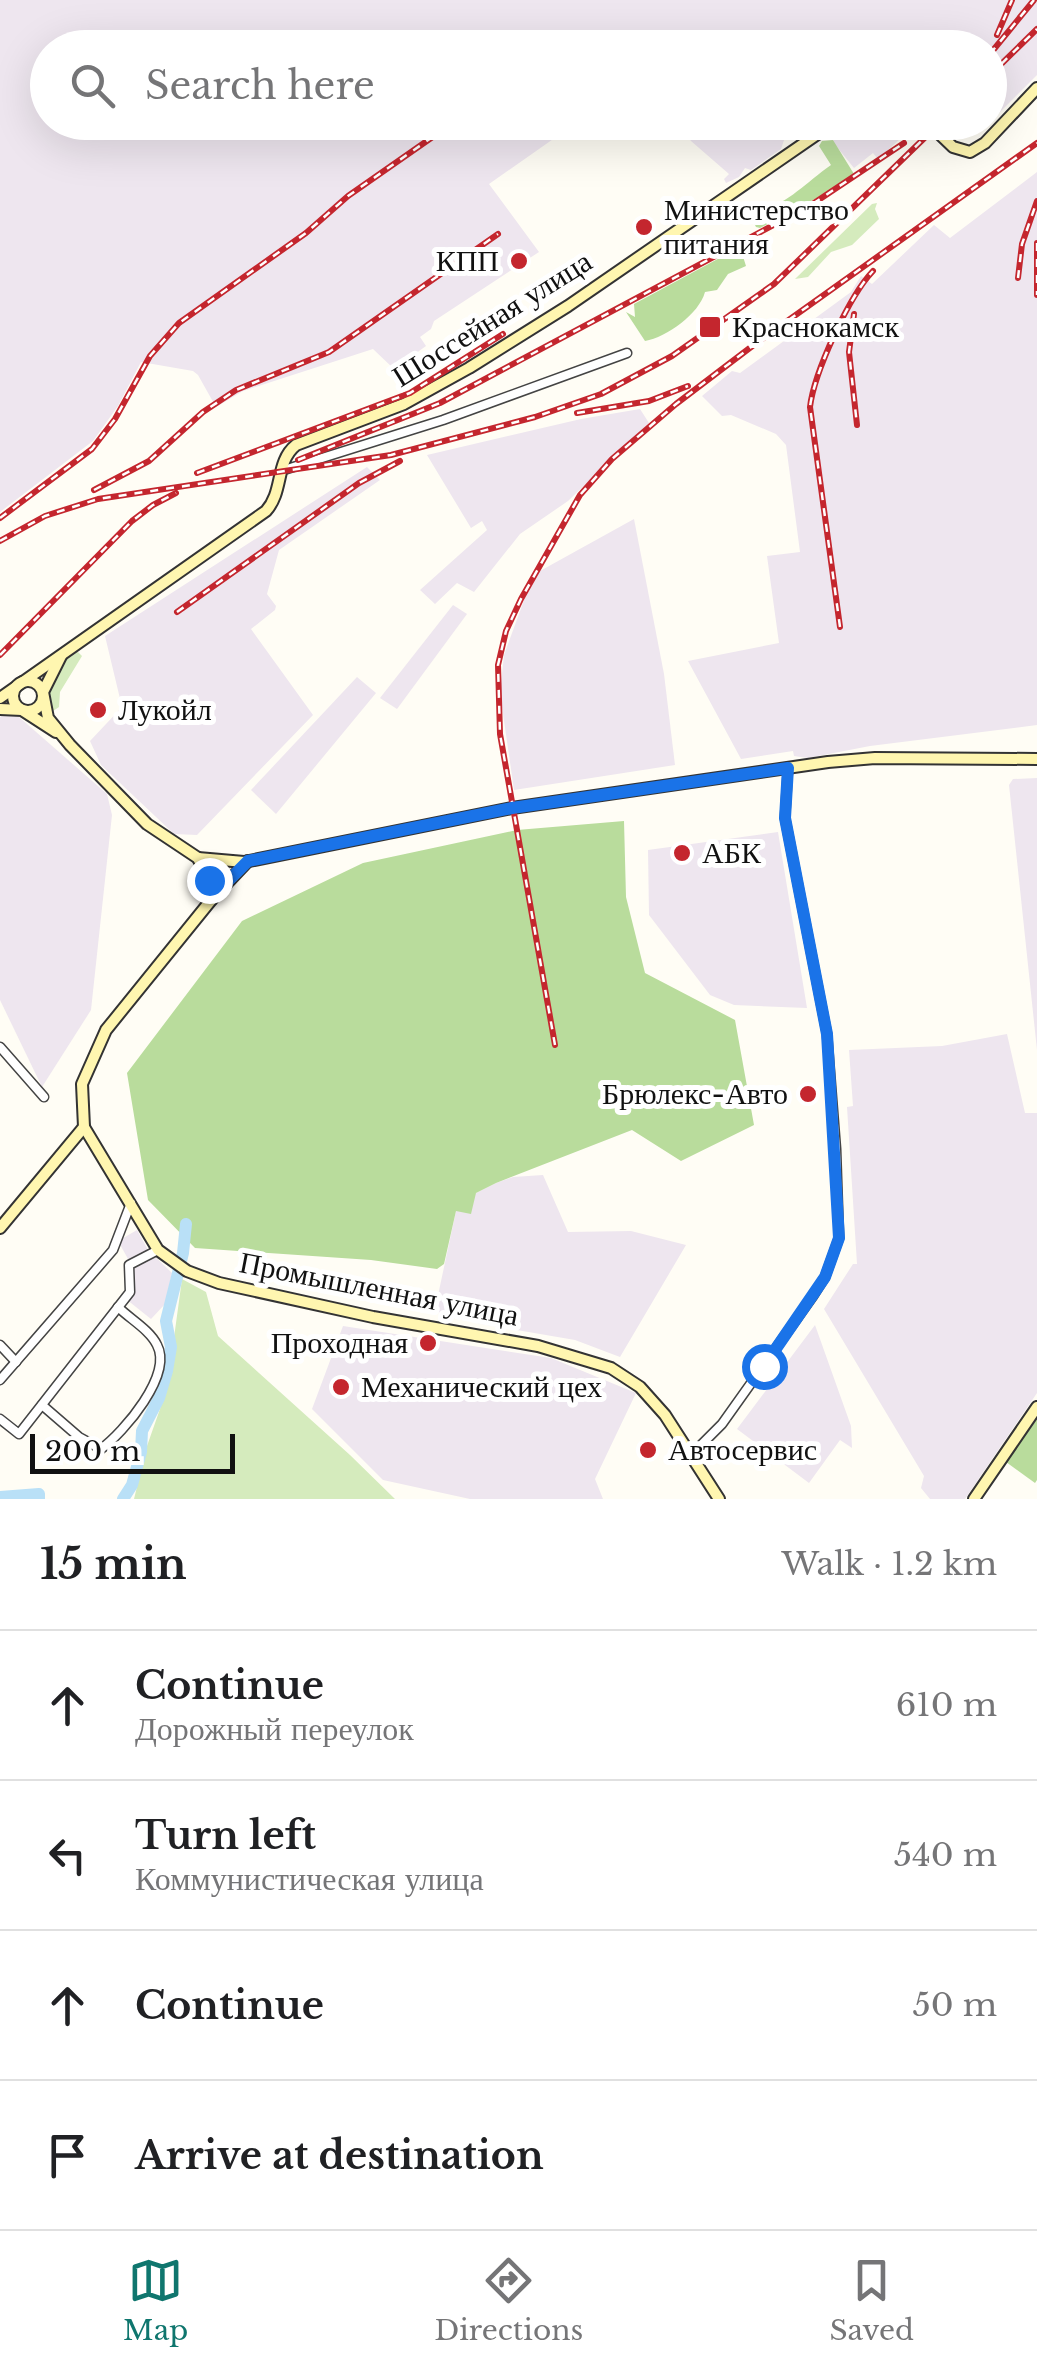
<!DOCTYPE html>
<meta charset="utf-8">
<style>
:root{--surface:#fff;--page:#f6f6f6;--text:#202124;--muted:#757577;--line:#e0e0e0;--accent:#0f766e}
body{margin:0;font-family:"Libre Baskerville",serif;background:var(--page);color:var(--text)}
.scale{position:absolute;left:30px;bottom:25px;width:205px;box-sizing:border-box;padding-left:10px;border:5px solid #111;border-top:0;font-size:28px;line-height:35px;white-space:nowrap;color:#111;-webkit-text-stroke:8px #fff;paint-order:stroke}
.stop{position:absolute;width:30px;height:30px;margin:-22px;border:8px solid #1a73e8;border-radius:50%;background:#fff}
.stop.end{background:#1a73e8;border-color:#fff;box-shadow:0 2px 10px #0008}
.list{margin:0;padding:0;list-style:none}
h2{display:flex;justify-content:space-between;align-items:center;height:130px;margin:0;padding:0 40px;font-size:42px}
h2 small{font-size:32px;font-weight:400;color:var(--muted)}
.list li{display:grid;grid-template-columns:65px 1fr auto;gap:30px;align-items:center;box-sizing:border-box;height:150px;padding:0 40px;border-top:2px solid var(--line)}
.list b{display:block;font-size:38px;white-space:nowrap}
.list p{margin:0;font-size:32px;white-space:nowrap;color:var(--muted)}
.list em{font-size:32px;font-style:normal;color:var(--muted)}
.icon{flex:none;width:55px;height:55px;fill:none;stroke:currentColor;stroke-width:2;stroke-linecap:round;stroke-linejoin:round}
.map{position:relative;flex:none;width:1037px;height:1499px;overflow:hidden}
.search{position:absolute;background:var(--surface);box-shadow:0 10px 40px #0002;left:30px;right:30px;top:30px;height:110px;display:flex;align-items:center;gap:25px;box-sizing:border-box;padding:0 35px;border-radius:55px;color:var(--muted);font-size:38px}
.sheet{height:730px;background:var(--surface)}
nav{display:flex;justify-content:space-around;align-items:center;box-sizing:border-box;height:140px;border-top:2px solid var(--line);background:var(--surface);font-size:28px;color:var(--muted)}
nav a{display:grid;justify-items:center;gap:5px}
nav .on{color:var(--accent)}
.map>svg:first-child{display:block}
.industrial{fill:#eee6ef}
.green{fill:#d5ebbd}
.forest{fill:#b9dc9c}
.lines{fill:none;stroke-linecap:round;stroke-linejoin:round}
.river{stroke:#b9e0f7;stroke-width:12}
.street-casing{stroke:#444;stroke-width:11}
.secondary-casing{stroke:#333;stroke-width:14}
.street{stroke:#fff;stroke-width:8}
.secondary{stroke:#fff6b0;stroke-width:10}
.rail-casing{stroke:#c4262e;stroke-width:6}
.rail{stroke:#fff;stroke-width:2.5;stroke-dasharray:8;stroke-linecap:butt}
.route{stroke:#1a73e8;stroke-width:12}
.poi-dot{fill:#c4262e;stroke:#fff;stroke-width:4}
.labels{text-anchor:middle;stroke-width:10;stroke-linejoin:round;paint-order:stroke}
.poi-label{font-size:30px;fill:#111;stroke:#fff;text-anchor:start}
.street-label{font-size:30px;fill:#111;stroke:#fff}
</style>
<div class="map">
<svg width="1037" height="1499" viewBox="0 0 1037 1499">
<rect width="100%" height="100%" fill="#fffdf5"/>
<g class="industrial">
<polygon points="0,0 1037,0 1037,75 980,132 972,123 990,122 990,48 48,48 48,122 576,123 489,184 539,252 434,321 431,329 420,337 426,346 394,369 373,349 243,391 216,407 198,375 193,371 141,362 118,406 93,441 0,512"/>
<polygon points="679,123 808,123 784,140 781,149 751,170 745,168 739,177 726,183 724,179 729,174 691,141"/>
<polygon points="852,123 913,123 914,126 878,159 873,153 854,168 833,142 836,134"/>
<polygon points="1037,172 1037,725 870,746 808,758 794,756 793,751 741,759 688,661 779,643 767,556 800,552 786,445 776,434 731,415 722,416 702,396 732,371 740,373 851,292 861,276 872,284 934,225 950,238"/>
<polygon points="640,409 649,423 568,501 520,534 474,592 457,583 435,604 420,590 487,530 482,521 471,528 427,455 581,419"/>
<polygon points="367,467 380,480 279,550 267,594 276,606 275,610 251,629 313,715 197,835 174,834 101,765 90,741 122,707 105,636"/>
<polygon points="634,519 664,674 675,765 514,790 500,693 504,655 527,592 540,571"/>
<polygon points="453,605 467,614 397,709 380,698"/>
<polygon points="357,677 376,693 276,814 251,790"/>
<polygon points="11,710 107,794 112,815 91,1010 42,1087 0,1000 0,717"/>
<polygon points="1037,778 1037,1050 1009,785 1013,779"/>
<polygon points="778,832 807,1008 734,1005 710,995 649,915 648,850"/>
<polygon points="1007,1034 1025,1113 1037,1113 1037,1393 965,1499 930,1499 921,1488 924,1476 824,1309 853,1264 857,1264 847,1107 853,1106 849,1050 942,1046"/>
<polygon points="543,1175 568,1232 631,1231 686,1245 620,1357 575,1340 481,1324 430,1310 432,1299 437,1300 456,1211 476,1193 496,1183 513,1177"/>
<polygon points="137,1230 148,1250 172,1273 165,1304 151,1319 126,1299 132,1266 118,1241"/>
<polygon points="815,1325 851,1426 852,1448 840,1440 809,1483 737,1429"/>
<polygon points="343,1326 551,1358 636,1393 595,1479 603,1499 470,1499 383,1480 312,1409"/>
</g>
<g class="green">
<polygon points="877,203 875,209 879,219 852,245 831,252 808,277 795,279 872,204"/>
<path d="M76 650 82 656 60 692 59 707 53 711 49 708C44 686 58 663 76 650Z"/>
<polygon points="182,1279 206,1292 218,1336 350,1455 395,1499 134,1499 147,1446 167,1389"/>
</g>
<g class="forest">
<path d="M833 140 854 174 828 192 760 228 756 227 752 219 754 212C785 207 804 184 831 165L819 146 822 141Z"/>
<path d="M740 247 746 266 728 274 717 290 705 292C699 314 667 337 645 341L626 312 635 317 634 304Z"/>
<polygon points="624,821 626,897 645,973 735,1020 754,1125 681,1161 632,1130 496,1183 476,1193 471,1214 456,1211 444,1264 437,1269 371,1260 195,1248 148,1200 127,1073 242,921 363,863 517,830"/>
<polygon points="1037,1419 1037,1480 1035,1483 1006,1462"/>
</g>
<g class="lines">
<g class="river">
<polyline points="0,1497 39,1494 39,1499"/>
<polyline points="123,1499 132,1485 141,1452 142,1431 159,1398 167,1371 171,1347 166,1321 183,1253 186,1224"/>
</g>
<g class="street-casing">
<g id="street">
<polyline points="287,469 443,420 627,353"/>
<polyline points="0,1047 44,1097"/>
<polyline points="0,1345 16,1362"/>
<polyline points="0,1380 113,1250 131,1203"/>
<path d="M42 1405 79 1437 101 1449C124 1432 173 1375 157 1345 150 1330 130 1319 118 1307"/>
<polyline points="0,1419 19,1434 130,1292 129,1265 158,1250"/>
<polyline points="691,1455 722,1424 813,1296 825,1277 839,1238 836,1149 827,1034 785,818 788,768"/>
</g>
</g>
<g class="secondary-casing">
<g id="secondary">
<polyline points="927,122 953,147 970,152 985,143 1037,88"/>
<polyline points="61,656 43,692 48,718 70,745 147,824 198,858 207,877 212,899"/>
<circle cx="28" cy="696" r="15"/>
<path d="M0 698 266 511C284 491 275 462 296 445L404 404 469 368 568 306 835 122"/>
<polyline points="0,709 22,710 56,732"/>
<polyline points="198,858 244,862 512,808 828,762 875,758 1037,759"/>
<polyline points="248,861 212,899 106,1030 82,1084 84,1127 158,1250 187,1271 219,1283 373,1317 538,1346 611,1368 640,1387 665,1415 719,1499"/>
<polyline points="0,1228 84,1127"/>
<polyline points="974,1499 1037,1407"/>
</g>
</g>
<use href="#street" class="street"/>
<use href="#secondary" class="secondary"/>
<g class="rail-casing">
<g id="rail">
<polyline points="997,35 1012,0"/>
<polyline points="990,54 1034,0"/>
<polyline points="990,75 1037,29"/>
<polyline points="1037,243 1037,295"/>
<polyline points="1018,278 1022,244 1037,201"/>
<polyline points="854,314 849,352 857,425"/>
<polyline points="577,413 649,401 688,386"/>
<polyline points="298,460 440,403 811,205 904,143"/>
<polyline points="197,473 410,393 503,334"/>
<polyline points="94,490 149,461 203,412 236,390 329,352 498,234"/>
<polyline points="0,518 92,449 115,419 150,356 179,323 306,233 348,196 434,136"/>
<polyline points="0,541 45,516 98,499 391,455 535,417 601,394 672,356 774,284 941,122"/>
<polyline points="177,612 359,483 400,461"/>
<path d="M840 627 810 407C814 373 849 296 873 271"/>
<polyline points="0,655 132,521 153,505 176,493"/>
<polyline points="555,1045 500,734 498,665 506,631 521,599 580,495 612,459 676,404 755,344 1037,143"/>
</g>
</g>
<use href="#rail" class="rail"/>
</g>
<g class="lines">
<polyline class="route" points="209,880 215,885 224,885 248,861 512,808 788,768 785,818 827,1034 839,1238 825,1277 764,1366"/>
</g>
<g class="poi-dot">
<circle cx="644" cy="227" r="10"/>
<circle cx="519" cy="261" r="10"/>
<rect x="698" y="315" width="24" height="24" rx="5"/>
<circle cx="98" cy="710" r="10"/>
<circle cx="682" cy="853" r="10"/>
<circle cx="808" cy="1094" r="10"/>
<circle cx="428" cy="1343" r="10"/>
<circle cx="341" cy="1387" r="10"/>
<circle cx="648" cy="1450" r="10"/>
</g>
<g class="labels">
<g class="poi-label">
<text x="664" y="220">Министерство<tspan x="664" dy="34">питания</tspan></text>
<text x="499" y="271" text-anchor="end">КПП</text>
<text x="732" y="337">Краснокамск</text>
<text x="118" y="720">Лукойл</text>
<text x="702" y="863">АБК</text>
<text x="788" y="1104" text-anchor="end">Брюлекс-Авто</text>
<text x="408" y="1353" text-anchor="end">Проходная</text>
<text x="361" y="1397">Механический цех</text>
<text x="668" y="1460">Автосервис</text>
</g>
<g class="street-label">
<text transform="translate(492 319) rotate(-32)" y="10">Шоссейная улица</text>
<text transform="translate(379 1289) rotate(11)" y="10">Промышленная улица</text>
</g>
</g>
</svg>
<div class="scale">200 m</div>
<div class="stop" style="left:764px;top:1366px"></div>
<div class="stop end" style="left:209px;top:880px"></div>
<div class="search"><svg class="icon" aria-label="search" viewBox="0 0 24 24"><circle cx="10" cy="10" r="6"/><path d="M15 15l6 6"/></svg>Search here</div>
</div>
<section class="sheet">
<h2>15 min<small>Walk · 1.2 km</small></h2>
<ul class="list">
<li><svg class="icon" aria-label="ahead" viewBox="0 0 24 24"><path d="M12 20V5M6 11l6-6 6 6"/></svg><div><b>Continue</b><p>Дорожный переулок</p></div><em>610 m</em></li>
<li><svg class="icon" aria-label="left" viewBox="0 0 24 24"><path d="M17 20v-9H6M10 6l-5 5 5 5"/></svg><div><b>Turn left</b><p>Коммунистическая улица</p></div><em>540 m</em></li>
<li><svg class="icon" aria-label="ahead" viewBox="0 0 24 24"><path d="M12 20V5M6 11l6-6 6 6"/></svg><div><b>Continue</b></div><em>50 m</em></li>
<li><svg class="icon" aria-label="arrive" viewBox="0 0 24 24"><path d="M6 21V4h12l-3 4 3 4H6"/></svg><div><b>Arrive at destination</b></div></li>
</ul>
</section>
<nav>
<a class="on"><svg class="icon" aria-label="map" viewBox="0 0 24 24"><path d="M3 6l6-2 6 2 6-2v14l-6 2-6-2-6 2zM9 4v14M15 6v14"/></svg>Map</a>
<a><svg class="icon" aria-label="directions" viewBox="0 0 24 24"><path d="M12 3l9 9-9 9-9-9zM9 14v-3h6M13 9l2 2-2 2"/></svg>Directions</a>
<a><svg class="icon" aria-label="saved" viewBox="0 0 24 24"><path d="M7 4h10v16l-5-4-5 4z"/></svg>Saved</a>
</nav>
